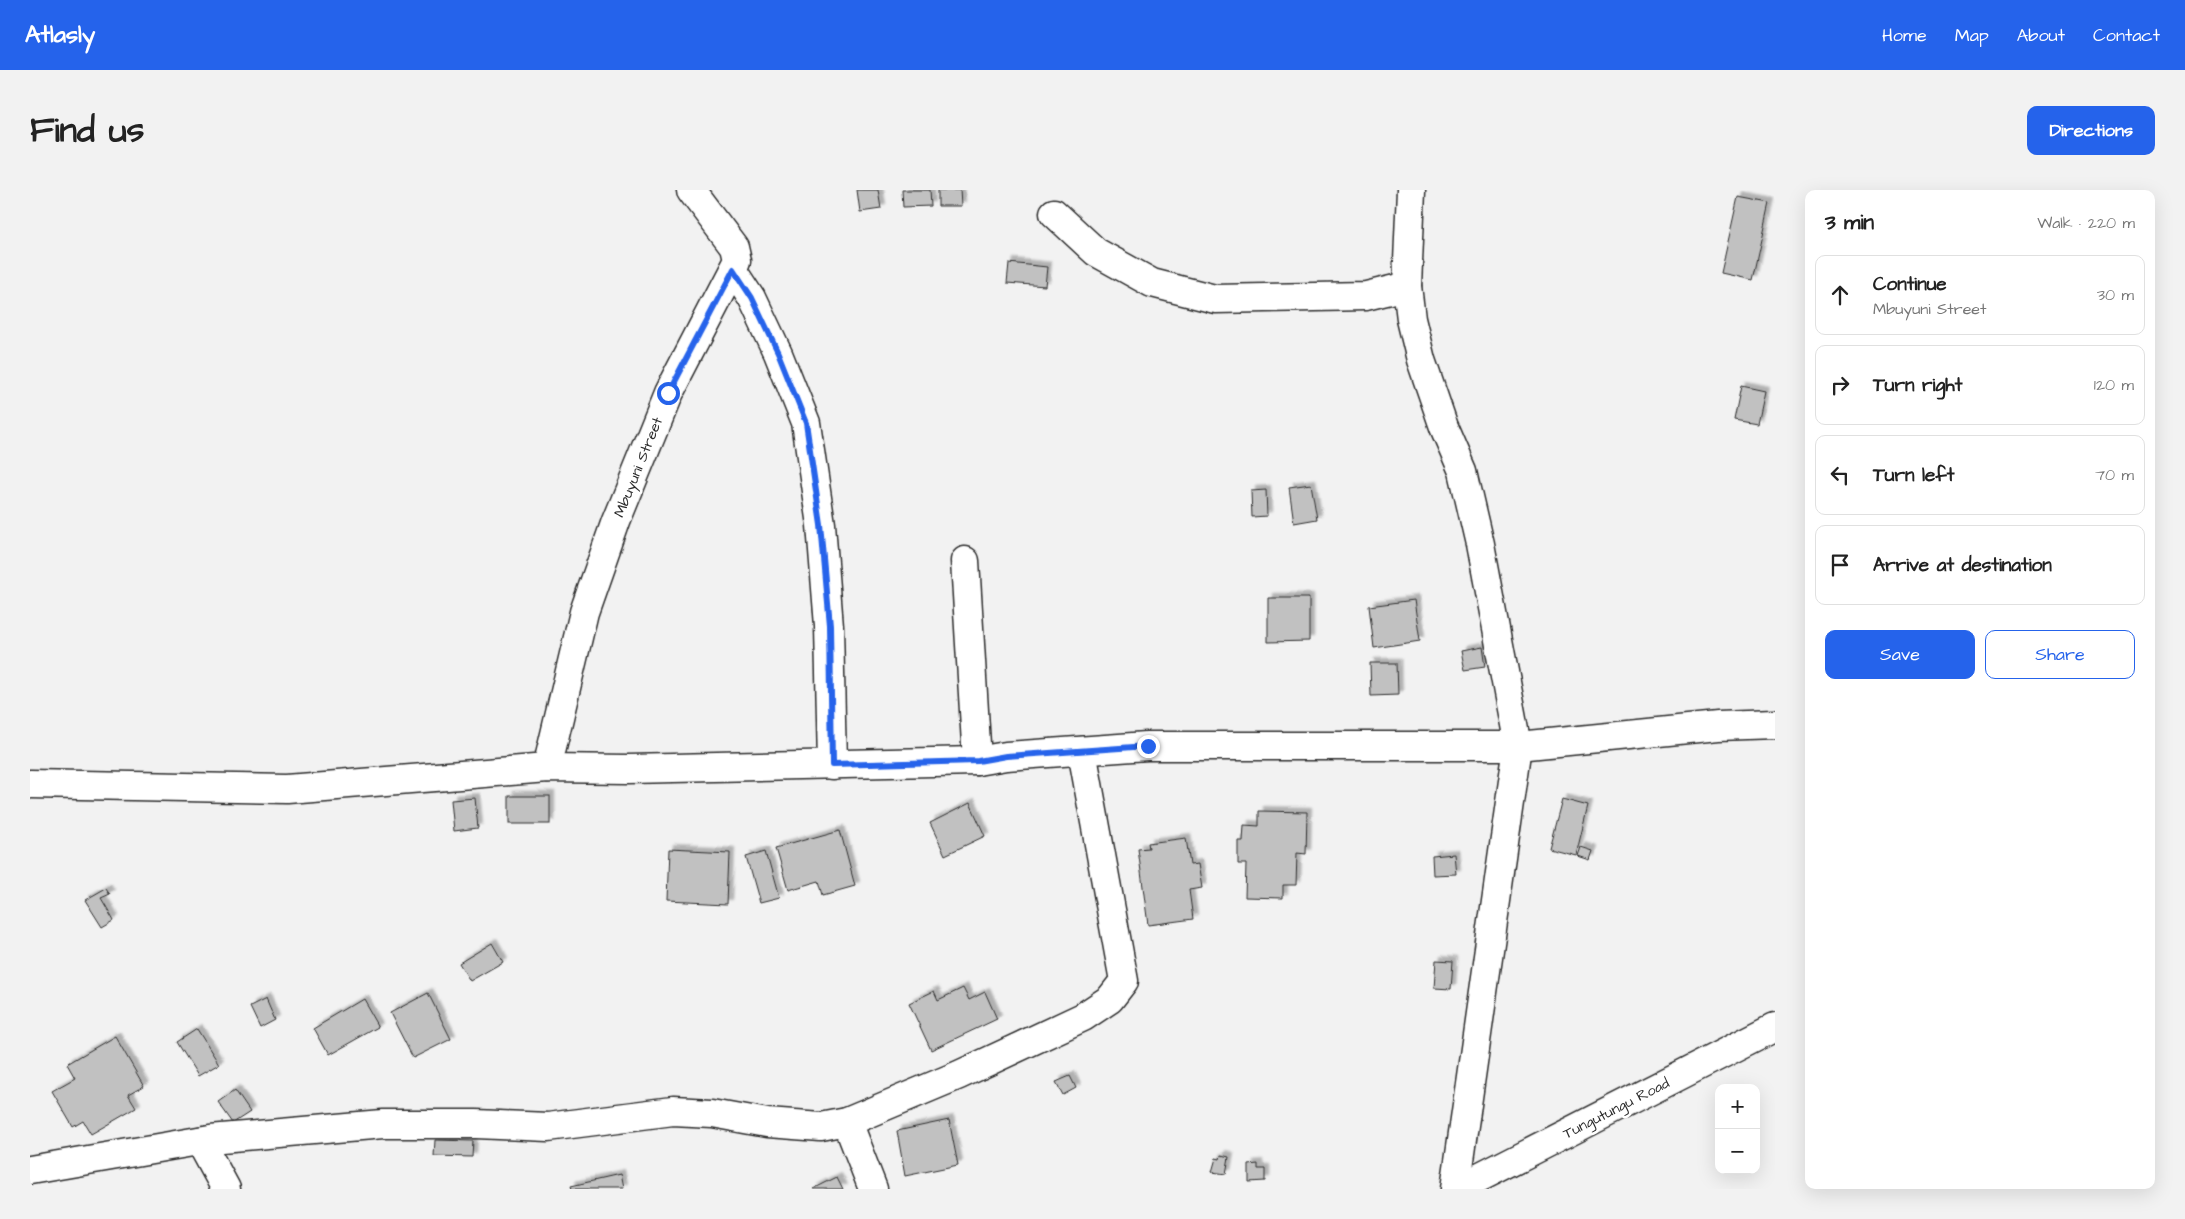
<!DOCTYPE html>
<meta charset="utf-8">
<style>
:root{--surface:#fff;--page:#f2f2f2;--text:#222;--muted:#767676;--line:#e0e0e0;--accent:#2563eb}
body{margin:0;font-family:"Architects Daughter",sans-serif;background:var(--page);color:var(--text)}
.controls{position:absolute;right:15px;bottom:15px;display:grid;overflow:hidden;border-radius:10px;box-shadow:0 5px 20px #0002}
.controls button{width:45px;height:45px;display:grid;place-items:center;padding:0;border:0;border-bottom:1px solid var(--line);background:var(--surface);color:var(--text);font:25px sans-serif}
.stop{position:absolute;width:15px;height:15px;margin:-11px;border:4px solid #2563eb;border-radius:50%;background:#fff}
.stop.end{background:#2563eb;border-color:#fff;box-shadow:0 1px 5px #0008}
.list{margin:0;padding:0;list-style:none}
h2{display:flex;justify-content:space-between;align-items:center;height:65px;margin:0;padding:0 20px;font-size:21px}
h2 small{font-size:16px;font-weight:400;color:var(--muted)}
.list li{display:grid;grid-template-columns:32px 1fr auto;gap:15px;align-items:center;box-sizing:border-box;height:80px;margin:0 10px 10px;padding:0 10px;border:1px solid var(--line);border-radius:10px}
.list b{display:block;font-size:19px;white-space:nowrap}
.list p{margin:0;font-size:16px;white-space:nowrap;color:var(--muted)}
.list em{font-size:16px;font-style:normal;color:var(--muted)}
.actions{display:flex;gap:10px;padding:15px 20px}
.actions a{flex:1;padding:11px 0;border:1px solid var(--accent);border-radius:10px;text-align:center;font-size:18px;color:var(--accent)}
.actions .main{background:var(--accent);color:#fff}
.icon{flex:none;width:28px;height:28px;fill:none;stroke:currentColor;stroke-width:2;stroke-linecap:round;stroke-linejoin:round}
.map{position:relative;flex:none;width:1745px;height:999px;overflow:hidden;border-radius:10px}
header{display:flex;align-items:center;gap:30px;box-sizing:border-box;height:70px;padding:0 25px;background:var(--accent);color:#fff}
header strong{font-size:24px}
nav{display:flex;gap:28px;margin-inline-start:auto;font-size:18px}
.intro{display:flex;align-items:center;justify-content:space-between;box-sizing:border-box;height:120px;padding:0 30px}
h1{margin:0;font-size:35px}
.button{padding:12px 22px;border-radius:10px;background:var(--accent);color:#fff;font-size:18px;font-weight:700}
main{display:flex;gap:30px;padding:0 30px}
aside{flex:1;background:var(--surface);border-radius:10px;box-shadow:0 5px 20px #0002}
.map>svg:first-child{display:block}
.building{fill:#c1c1c1;stroke:#2b2b2b;filter:url(#shadow)}
.lines{fill:none;stroke-linecap:round;stroke-linejoin:round}
.minor-casing{stroke:#2b2b2b;stroke-width:31}
.minor{stroke:#fff;stroke-width:28}
.route{stroke:#2563eb;stroke-width:6}
.labels{text-anchor:middle;stroke-width:5;stroke-linejoin:round;paint-order:stroke}
.street-label{font-size:15px;fill:#2b2b2b;stroke:#fff}
</style>
<header>
<strong>Atlasly</strong>
<nav><a>Home</a><a>Map</a><a>About</a><a>Contact</a></nav>
</header>
<div class="intro"><h1>Find us</h1><a class="button">Directions</a></div>
<main>
<div class="map">
<svg width="1745" height="999" viewBox="0 0 1745 999">
<defs>
<filter id="shadow"><feDropShadow dx="4.5" dy="-4.5" stdDeviation="1" flood-color="#0004"/></filter>
</defs>
<rect width="100%" height="100%" fill="#f2f2f2"/>
<filter id="ink" filterUnits="userSpaceOnUse"><feTurbulence type="fractalNoise" baseFrequency=".02" numOctaves="2"/><feDisplacementMap in="SourceGraphic" scale="10" xChannelSelector="R" yChannelSelector="G"/><feConvolveMatrix kernelMatrix="1 2 1 2 8 2 1 2 1" color-interpolation-filters="sRGB"/></filter>
<g filter="url(#ink)">
<g class="building">
<polygon points="827,0 848,0 851,19 830,22"/>
<polygon points="872,0 900,0 901,16 873,17"/>
<polygon points="908,0 930,0 931,16 908,16"/>
<polygon points="1708,7 1740,13 1723,90 1691,83"/>
<polygon points="979,73 1017,77 1015,96 977,93"/>
<polygon points="1711,196 1734,201 1727,234 1704,230"/>
<polygon points="1281,294 1287,329 1264,333 1259,297"/>
<polygon points="1236,300 1237,326 1222,327 1221,301"/>
<polygon points="1238,408 1279,408 1279,451 1238,452"/>
<polygon points="1384,410 1390,451 1344,458 1339,416"/>
<polygon points="1452,457 1455,477 1435,480 1431,461"/>
<polygon points="1340,473 1367,473 1368,505 1341,506"/>
<rect x="479" y="606" width="41" height="28"/>
<polygon points="445,608 448,638 424,641 421,610"/>
<polygon points="1532,609 1558,616 1546,665 1519,658"/>
<polygon points="940,613 955,646 915,665 900,633"/>
<polygon points="1229,621 1277,622 1276,664 1267,663 1266,695 1253,695 1253,708 1215,707 1216,674 1208,674 1208,651 1213,651 1214,635 1229,636"/>
<polygon points="810,640 825,696 793,705 789,691 758,700 746,658"/>
<polygon points="1156,648 1160,675 1168,674 1172,698 1159,700 1163,729 1118,735 1108,659 1119,658 1118,653"/>
<polygon points="1551,657 1563,661 1560,670 1548,666"/>
<polygon points="638,659 700,662 698,714 636,711"/>
<polygon points="736,661 749,708 729,713 716,667"/>
<polygon points="1424,664 1426,684 1403,685 1402,666"/>
<polygon points="76,698 80,704 71,708 84,730 72,737 55,710"/>
<polygon points="462,753 473,772 440,791 429,773"/>
<polygon points="1406,770 1423,771 1421,799 1404,798"/>
<polygon points="933,798 939,810 955,802 967,829 901,860 879,813 904,801 908,810"/>
<polygon points="398,803 421,849 383,868 360,823"/>
<polygon points="236,809 245,830 230,838 220,817"/>
<polygon points="332,809 348,837 298,865 283,838"/>
<polygon points="167,839 189,874 168,886 147,852"/>
<polygon points="85,846 114,896 98,905 106,918 61,944 53,931 43,937 22,901 45,888 37,874"/>
<polygon points="1040,886 1046,898 1033,905 1026,892"/>
<polygon points="205,900 220,922 203,933 188,912"/>
<polygon points="919,930 928,975 875,986 867,941"/>
<polygon points="405,950 443,951 442,967 404,966"/>
<polygon points="1191,965 1199,967 1196,984 1182,982 1186,968 1190,969"/>
<polygon points="1228,974 1228,979 1235,979 1235,991 1219,992 1219,975"/>
<polygon points="589,985 592,999 542,999 541,996"/>
<polygon points="807,987 813,999 783,999"/>
</g>
<g class="lines">
<g class="minor-casing">
<g id="minor">
<polyline points="1381,0 1377,96 1381,129 1391,170 1414,237 1433,281 1450,354 1488,556 1425,999"/>
<polyline points="1024,23 1066,62 1122,93 1185,109 1336,106 1377,96"/>
<polyline points="703,79 722,108 748,163 776,233 791,335 799,436 802,575"/>
<polyline points="935,371 947,571"/>
<polyline points="517,578 554,422 586,331 638,203 707,70 704,57 661,0"/>
<polyline points="0,594 257,599 517,578 599,579 947,571 976,566 1117,556 1488,556 1688,536 1745,534"/>
<polyline points="817,932 843,999"/>
<polyline points="170,951 196,999"/>
<polyline points="0,980 180,949 353,934 446,934 518,937 643,921 682,923 737,933 791,937 817,932 929,885 1053,827 1080,809 1094,791 1052,561"/>
<polyline points="1427,999 1745,837"/>
</g>
</g>
<use href="#minor" class="minor"/>
</g>
</g>
<g class="lines" filter="url(#ink)">
<polyline class="route" points="638,203 703,79 722,108 748,163 776,233 791,335 800,436 802,575 948,571 976,566 1118,556"/>
</g>
<g class="labels">
<g class="street-label">
<text transform="translate(608 277) rotate(-68)" y="5">Mbuyuni Street</text>
<text transform="translate(1586 918) rotate(-27)" y="5">Tungutungu Road</text>
</g>
</g>
</svg>
<div class="controls">
<button>+</button>
<button>−</button>
</div>
<div class="stop" style="left:638px;top:203px"></div>
<div class="stop end" style="left:1118px;top:556px"></div>
</div>
<aside>
<h2>3 min<small>Walk · 220 m</small></h2>
<ul class="list">
<li><svg class="icon" aria-label="ahead" viewBox="0 0 24 24"><path d="M12 20V5M6 11l6-6 6 6"/></svg><div><b>Continue</b><p>Mbuyuni Street</p></div><em>30 m</em></li>
<li><svg class="icon" aria-label="right" viewBox="0 0 24 24"><path d="M7 20v-9h11M14 6l5 5-5 5"/></svg><div><b>Turn right</b></div><em>120 m</em></li>
<li><svg class="icon" aria-label="left" viewBox="0 0 24 24"><path d="M17 20v-9H6M10 6l-5 5 5 5"/></svg><div><b>Turn left</b></div><em>70 m</em></li>
<li><svg class="icon" aria-label="arrive" viewBox="0 0 24 24"><path d="M6 21V4h12l-3 4 3 4H6"/></svg><div><b>Arrive at destination</b></div></li>
</ul>
<div class="actions"><a class="main">Save</a><a>Share</a></div>
</aside>
</main>
